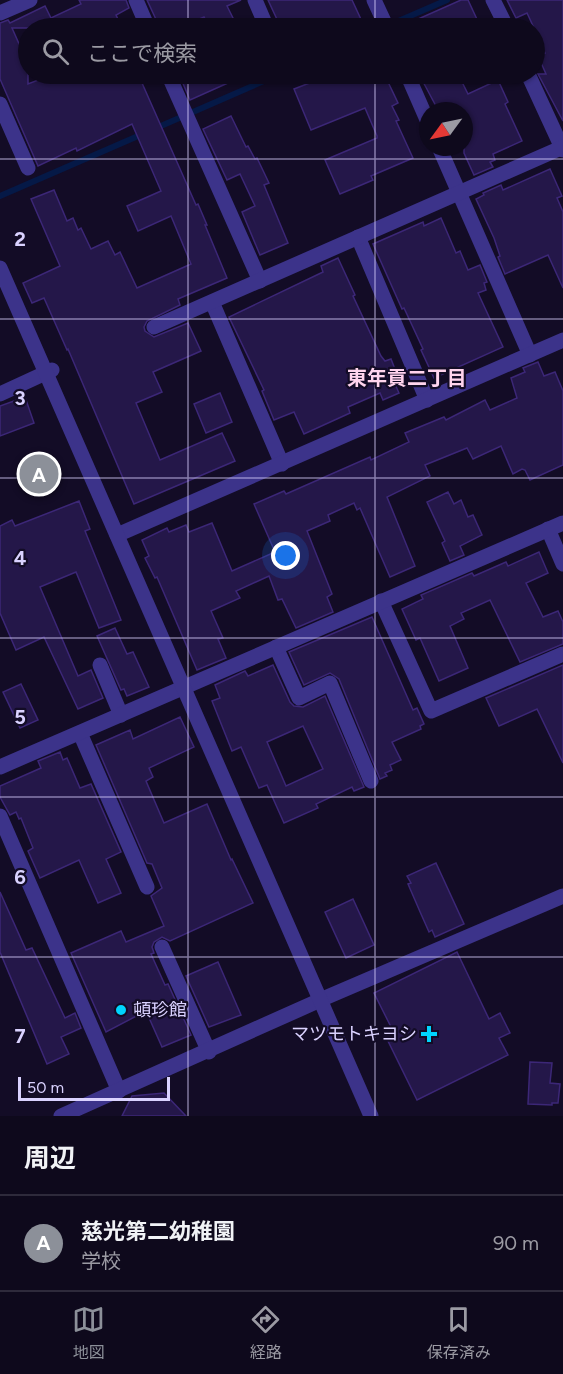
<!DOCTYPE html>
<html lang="ja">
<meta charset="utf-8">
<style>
:root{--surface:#0e091c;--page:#171225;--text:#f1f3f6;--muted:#9b9aa3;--line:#2e2a3b;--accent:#8c9099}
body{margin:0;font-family:Figtree,"Noto Sans JP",sans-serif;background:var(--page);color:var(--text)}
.compass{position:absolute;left:419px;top:102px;width:54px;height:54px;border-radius:50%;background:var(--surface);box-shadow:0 2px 4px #0004;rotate:237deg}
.scale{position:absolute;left:18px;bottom:15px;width:152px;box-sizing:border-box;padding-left:6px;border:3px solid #dad2ff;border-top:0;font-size:16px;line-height:21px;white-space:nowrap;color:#dad2ff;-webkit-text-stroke:4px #130c26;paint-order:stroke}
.you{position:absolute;left:286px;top:556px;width:21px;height:21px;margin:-15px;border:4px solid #fff;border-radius:50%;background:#1a73e8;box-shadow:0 0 0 9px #1a73e833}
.badge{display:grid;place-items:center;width:39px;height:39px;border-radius:50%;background:var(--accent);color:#fff;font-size:20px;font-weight:700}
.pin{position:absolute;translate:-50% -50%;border:3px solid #fff;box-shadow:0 2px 6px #0006}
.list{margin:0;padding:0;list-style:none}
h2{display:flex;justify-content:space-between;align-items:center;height:78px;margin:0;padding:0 24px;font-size:26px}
h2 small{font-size:20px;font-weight:400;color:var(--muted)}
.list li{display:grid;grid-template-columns:39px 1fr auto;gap:18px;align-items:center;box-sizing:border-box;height:96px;padding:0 24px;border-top:2px solid var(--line)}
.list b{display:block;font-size:22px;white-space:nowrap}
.list p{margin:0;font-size:20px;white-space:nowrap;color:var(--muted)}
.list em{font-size:20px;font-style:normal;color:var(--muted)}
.icon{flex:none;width:33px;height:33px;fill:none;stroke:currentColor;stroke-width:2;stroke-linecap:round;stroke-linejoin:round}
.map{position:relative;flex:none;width:563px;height:1116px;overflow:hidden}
.search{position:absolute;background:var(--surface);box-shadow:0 2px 4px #0004;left:18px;right:18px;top:18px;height:66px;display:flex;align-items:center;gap:15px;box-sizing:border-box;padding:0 21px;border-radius:33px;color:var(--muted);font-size:22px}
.sheet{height:174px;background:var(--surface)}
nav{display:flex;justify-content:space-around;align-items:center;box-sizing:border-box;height:84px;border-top:2px solid var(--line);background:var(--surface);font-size:16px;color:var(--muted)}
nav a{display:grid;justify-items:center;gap:3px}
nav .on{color:var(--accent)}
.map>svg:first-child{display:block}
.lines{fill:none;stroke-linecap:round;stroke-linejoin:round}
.stream{stroke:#051947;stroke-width:6}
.building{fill:#241749;stroke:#3c2777;stroke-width:1.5;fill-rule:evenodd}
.minor{stroke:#3c338a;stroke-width:15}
.tertiary{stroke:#3c338a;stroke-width:15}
.grid{fill:none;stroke:#dad2ff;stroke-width:1.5;stroke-opacity:0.55}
.poi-dot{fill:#00d4fd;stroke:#130c26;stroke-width:2}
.labels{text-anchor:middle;stroke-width:4.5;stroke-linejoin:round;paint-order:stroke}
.poi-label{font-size:18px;fill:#dad2ff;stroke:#130c26;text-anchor:start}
.neighbourhood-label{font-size:20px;font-weight:bold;fill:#ffd4ed;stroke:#130c26}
.grid-label{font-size:20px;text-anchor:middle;font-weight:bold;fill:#dad2ff;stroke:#130c26;stroke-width:4.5;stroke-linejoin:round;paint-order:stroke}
</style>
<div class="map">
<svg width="563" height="1116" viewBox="0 0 563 1116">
<rect width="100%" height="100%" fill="#130c26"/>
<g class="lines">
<g class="stream">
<polyline points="387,26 447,0"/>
<polyline points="154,129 280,74"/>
<polyline points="0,196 145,133"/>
</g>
</g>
<g class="building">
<polygon points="79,0 126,0 129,8 116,15 122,28 12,28 28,64 28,84 54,74 138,74 196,205 198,204 207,225 205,225 227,278 178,299 180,305 147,321 144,327 145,331 154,337 188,323 201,351 153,372 162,392 136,403 160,460 222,433 235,461 134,504 68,349 67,350 44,298 32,303 23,283 60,266 31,199 54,190 67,221 73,218 78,230 81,228 91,249 108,241 115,255 120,252 137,288 191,264 171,216 138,231 127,206 161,191 132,124 77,151 76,148 38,166 0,79 0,23 8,20 10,23 45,6 51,18 81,4"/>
<polygon points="147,0 241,0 227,6 238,28 210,28 204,17 179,28 160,28"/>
<polygon points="268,0 352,0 365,28 281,28"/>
<polygon points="461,0 468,0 481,28 398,28"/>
<polygon points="507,0 563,0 563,121 538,74 546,74 538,56 545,53 534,28 527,13 516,18"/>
<polygon points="197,74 248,74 190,100 182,81"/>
<polygon points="333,74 382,74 386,83 388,82 398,103 392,106 399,120 396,121 413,158 371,176 373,180 340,194 325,160 377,138 377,136 365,108 311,130 294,89"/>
<polygon points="431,74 458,74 468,94 498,80 508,102 505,104 522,141 493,154 495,160 490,162 493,167 474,175 464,153 464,111 434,111 437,108 421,78"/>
<polygon points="231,116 246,147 248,146 255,159 257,158 269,183 264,185 288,243 260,255 242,212 255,206 240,174 227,180 203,129"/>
<polygon points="550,169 562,196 557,198 563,212 563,288 548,255 505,274 498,257 500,256 494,238 476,199 484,195 483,193 501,185 503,190"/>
<polygon points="441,218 456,253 460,251 468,270 480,265 487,282 484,283 486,290 478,293 503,347 434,378 421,350 423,349 404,308 402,309 373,244 423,222 424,226"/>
<polygon points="338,258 355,295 353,296 381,356 385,361 391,359 400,382 395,384 399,393 383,400 380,393 348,407 350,413 304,434 294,412 274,420 262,391 264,390 229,317 323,272 321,266"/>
<polygon points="538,362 544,376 555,372 563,391 563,465 530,480 525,470 522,469 513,474 501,446 473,459 467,448 425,465 430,476 387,497 415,566 390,577 360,508 357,510 354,503 328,515 330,521 307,531 332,594 327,597 333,612 296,628 282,599 278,600 269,576 236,591 240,598 211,611 223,638 218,639 226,658 197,670 157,577 155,578 145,558 149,556 142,540 167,528 169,532 186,525 189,532 212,523 232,571 275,552 254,504 284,491 286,494 370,457 371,460 409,442 405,433 444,417 446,420 485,400 490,410 517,398 511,378 525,372 523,368"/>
<polygon points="220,393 232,422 206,433 194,404"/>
<polygon points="25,397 34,423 0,436 0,406"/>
<polygon points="448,492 454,504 461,500 468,517 473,515 482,535 460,546 464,555 450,561 442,543 445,541 427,502"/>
<polygon points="79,501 90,529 85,531 121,620 99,628 76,572 40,587 78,676 91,670 103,698 78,709 44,637 16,650 0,613 0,526 12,520 15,526"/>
<polygon points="539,552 548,573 526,583 543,617 558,611 563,622 563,644 520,662 490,600 461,613 464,619 450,626 468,668 439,681 420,638 416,640 402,609 423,599 421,595 472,573 474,576 506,562 508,566"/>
<polygon points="372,617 413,710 417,708 424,724 420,726 421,729 392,742 401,760 390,765 392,770 385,773 387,776 380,779 339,679 330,673 304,685 289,652"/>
<polygon points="115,628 127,654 133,652 149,687 127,696 124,689 121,690 97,636"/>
<path d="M273 665 290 702 294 706 303 707 325 696 364 787 354 791 352 787 316 804 318 808 284 823 267 785 259 788 241 747 232 751 212 701 220 698 215 685 245 671 248 676ZM303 726 323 769 286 786 267 742Z"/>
<polygon points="563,665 563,763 537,709 499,726 486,698"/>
<polygon points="21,684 38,720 20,728 3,692"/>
<polygon points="180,717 194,747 149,768 153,777 146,781 164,823 207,804 231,860 232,859 253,903 170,941 162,937 154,942 152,947 154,953 151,954 165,985 168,984 191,1035 162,1047 146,1011 106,1032 71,953 121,931 126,942 164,926 151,896 162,888 152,864 147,863 96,745 130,730 133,739"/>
<polygon points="60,752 63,760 67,758 80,788 91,784 121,852 106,859 121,893 98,903 79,860 40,878 28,851 33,848 21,818 19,819 16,812 10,815 0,797 0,786 41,768 38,761"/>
<polygon points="436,863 464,924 435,937 432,930 429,932 421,914 408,884 411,883 407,876"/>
<polygon points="0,892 26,950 32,948 65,1018 75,1013 81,1028 61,1037 69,1054 47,1064 0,952"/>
<polygon points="353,899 374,945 346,958 325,912"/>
<polygon points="457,952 489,1019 500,1013 510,1033 499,1038 508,1055 417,1100 388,1041 396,1037 374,993"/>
<polygon points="218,962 241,1015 209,1027 186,976"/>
<polygon points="530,1062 552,1063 550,1083 560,1084 558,1103 552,1103 552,1105 528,1104"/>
<polygon points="164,1093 186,1116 122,1116 132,1096"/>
</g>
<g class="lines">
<g class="minor">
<polyline points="136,0 148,28"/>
<polyline points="255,0 267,28"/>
<polyline points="374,0 387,28"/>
<polyline points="493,0 507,28"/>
<polyline points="0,13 30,0"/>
<polyline points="168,74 260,281"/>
<polyline points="407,74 428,122"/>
<polyline points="528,74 563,150"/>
<polyline points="0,104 28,168"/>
<polyline points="439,147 530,355"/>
<polyline points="358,237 427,400"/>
<polyline points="212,302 282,464"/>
<polyline points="154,327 563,147"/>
<polyline points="0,394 52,370"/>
<polyline points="548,529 563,564"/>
<polyline points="117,535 563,340"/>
<polyline points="381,601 431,711 563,654"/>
<polyline points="276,647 299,698 330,683 371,781"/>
<polyline points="100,665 121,715"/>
<polyline points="80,733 147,887"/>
<polyline points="0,767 563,523"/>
<polyline points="0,816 119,1091"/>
<polyline points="162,947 209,1052"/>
<polyline points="61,1116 327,997 563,896"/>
</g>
<polyline class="tertiary" points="0,268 371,1116"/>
</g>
<path class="grid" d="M188 0V28M375 0V28M188 74V1116M375 74V1116M0 159H563M0 319H563M0 478H563M0 638H563M0 797H563M0 957H563"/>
<g class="poi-dot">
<circle cx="121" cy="1010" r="6"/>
<path d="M426 1025h6v6h6v6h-6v6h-6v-6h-6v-6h6z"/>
</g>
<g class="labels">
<g class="poi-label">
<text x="133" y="1016">頓珍館</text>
<text x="417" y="1040" text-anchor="end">マツモトキヨシ</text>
</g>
<g class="neighbourhood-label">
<text x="407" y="385">東年貢二丁目</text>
</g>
</g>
<g class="grid-label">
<text x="20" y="246">2</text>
<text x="20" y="405">3</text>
<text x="20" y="565">4</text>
<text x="20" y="724">5</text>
<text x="20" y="884">6</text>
<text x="20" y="1043">7</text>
</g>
</svg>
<svg class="compass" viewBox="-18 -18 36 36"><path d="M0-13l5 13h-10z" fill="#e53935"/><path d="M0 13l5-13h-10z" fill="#9b9aa3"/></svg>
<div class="scale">50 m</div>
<div class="you"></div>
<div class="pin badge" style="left:39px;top:474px">A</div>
<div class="search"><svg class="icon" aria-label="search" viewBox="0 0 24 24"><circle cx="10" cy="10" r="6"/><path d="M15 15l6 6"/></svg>ここで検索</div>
</div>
<section class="sheet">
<h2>周辺<small></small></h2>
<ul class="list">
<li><span class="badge">A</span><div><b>慈光第二幼稚園</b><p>学校</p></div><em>90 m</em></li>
</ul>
</section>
<nav>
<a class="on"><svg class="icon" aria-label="map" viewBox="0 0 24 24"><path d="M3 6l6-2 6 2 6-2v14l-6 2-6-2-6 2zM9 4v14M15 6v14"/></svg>地図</a>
<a><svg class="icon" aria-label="directions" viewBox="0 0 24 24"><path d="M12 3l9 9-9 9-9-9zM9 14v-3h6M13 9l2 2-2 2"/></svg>経路</a>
<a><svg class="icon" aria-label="saved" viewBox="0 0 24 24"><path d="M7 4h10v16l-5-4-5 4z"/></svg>保存済み</a>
</nav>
